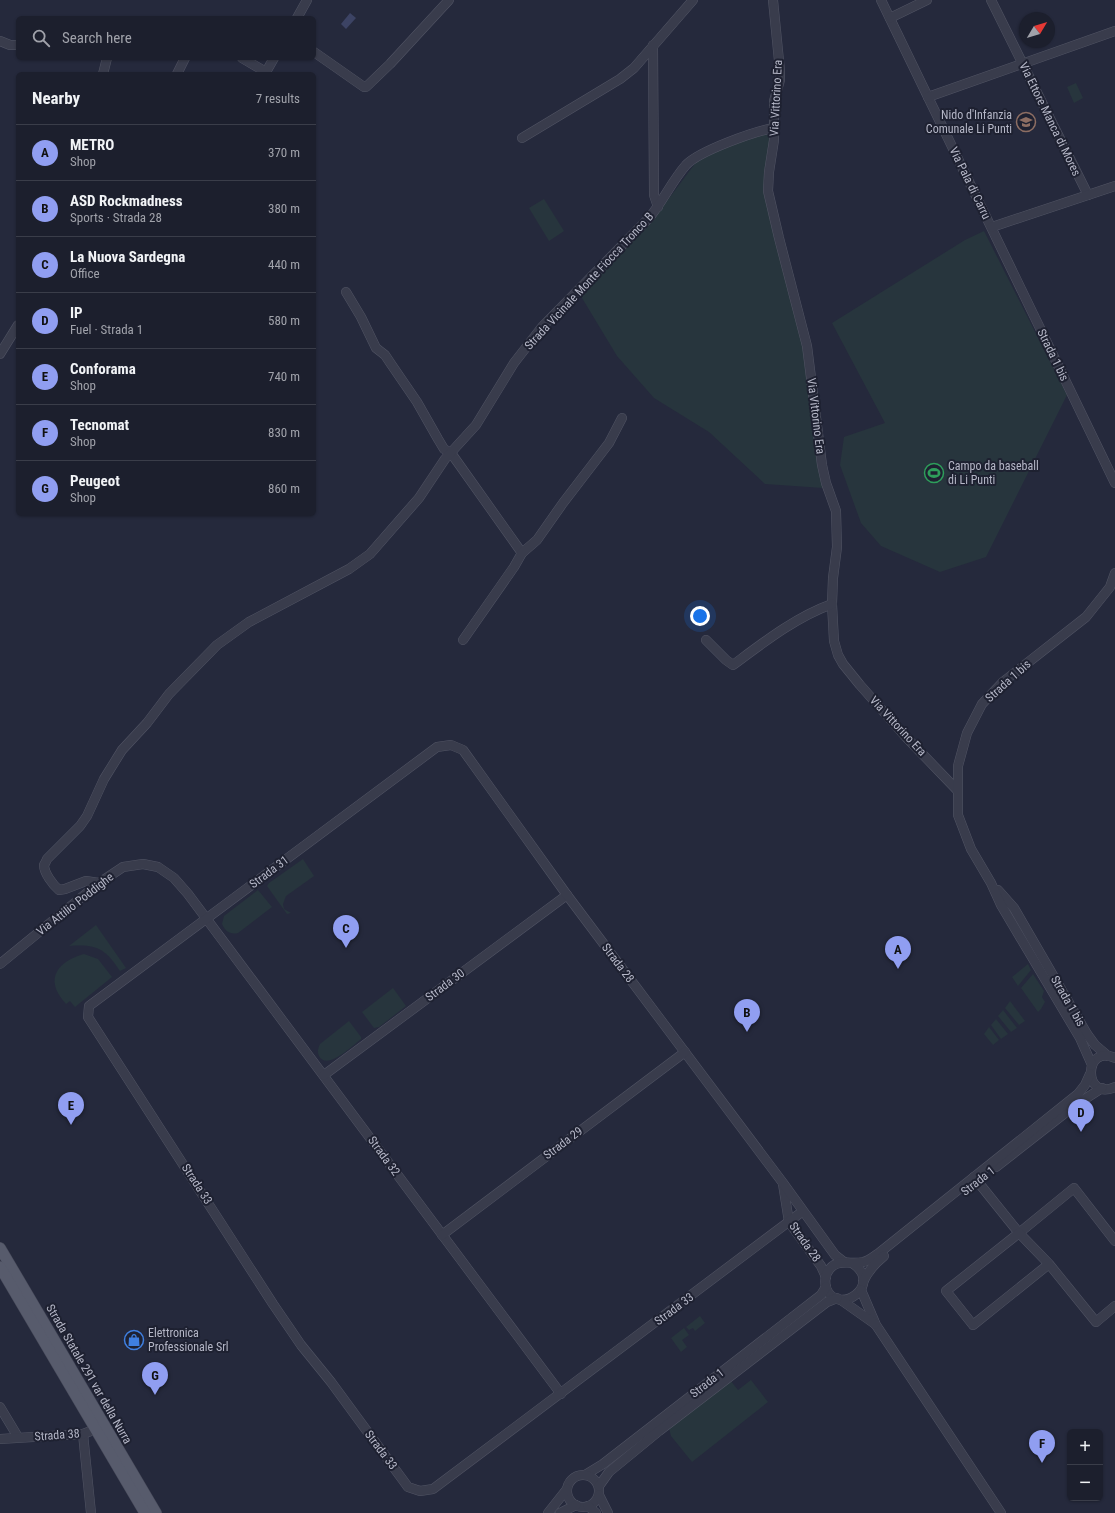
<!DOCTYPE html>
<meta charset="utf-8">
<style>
:root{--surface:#1c1f2d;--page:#292c39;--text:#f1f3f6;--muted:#a0a2aa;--line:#3a3d49;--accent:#909ef1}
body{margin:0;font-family:"Roboto Condensed",sans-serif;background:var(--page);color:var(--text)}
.controls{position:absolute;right:12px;bottom:12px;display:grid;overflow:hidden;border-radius:6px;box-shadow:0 1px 3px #0004}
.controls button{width:36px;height:36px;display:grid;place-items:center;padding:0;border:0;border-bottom:1px solid var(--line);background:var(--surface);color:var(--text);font:20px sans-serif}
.compass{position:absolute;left:1019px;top:12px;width:36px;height:36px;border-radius:50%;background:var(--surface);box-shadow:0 1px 3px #0004;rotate:52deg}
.you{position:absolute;left:700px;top:616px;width:14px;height:14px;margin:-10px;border:3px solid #fff;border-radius:50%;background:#1a73e8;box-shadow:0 0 0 6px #1a73e833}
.badge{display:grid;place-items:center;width:26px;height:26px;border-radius:50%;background:var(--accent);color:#111;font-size:13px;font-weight:700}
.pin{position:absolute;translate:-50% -33px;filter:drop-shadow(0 1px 2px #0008)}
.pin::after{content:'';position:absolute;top:21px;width:14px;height:12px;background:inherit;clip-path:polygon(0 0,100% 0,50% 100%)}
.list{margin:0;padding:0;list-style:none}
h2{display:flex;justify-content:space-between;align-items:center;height:52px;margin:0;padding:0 16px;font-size:17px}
h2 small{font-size:13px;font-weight:400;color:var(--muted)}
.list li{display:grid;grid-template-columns:26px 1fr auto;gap:12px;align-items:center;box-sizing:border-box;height:56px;padding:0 16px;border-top:1px solid var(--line)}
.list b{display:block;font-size:15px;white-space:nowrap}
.list p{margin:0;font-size:13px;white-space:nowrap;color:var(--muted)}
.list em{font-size:13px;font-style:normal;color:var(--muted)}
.icon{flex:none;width:22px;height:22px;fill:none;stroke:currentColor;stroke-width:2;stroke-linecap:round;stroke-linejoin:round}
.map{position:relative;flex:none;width:1115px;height:1513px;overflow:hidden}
.search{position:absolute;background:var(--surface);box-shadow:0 1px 3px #0004;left:16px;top:16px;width:300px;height:44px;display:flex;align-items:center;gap:10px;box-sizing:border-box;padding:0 14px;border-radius:6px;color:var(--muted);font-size:15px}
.panel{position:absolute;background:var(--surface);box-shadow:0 1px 3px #0004;left:16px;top:72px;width:300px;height:444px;border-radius:6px}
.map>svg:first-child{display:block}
.green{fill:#27353d}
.water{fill:#3c4364}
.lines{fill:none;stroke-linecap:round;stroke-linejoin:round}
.minor-casing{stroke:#515464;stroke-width:10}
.major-casing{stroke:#424555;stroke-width:12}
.minor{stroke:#393c4c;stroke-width:9}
.major{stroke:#575b6c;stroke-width:11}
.labels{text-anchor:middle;stroke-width:4;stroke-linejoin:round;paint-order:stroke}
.street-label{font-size:12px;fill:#b5b7c7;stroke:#1e2131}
.poi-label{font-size:12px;fill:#b5b7c7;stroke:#1e2131;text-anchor:start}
</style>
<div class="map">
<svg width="1115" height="1513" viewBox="0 0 1115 1513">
<rect width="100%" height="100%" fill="#25293c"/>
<g class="green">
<polygon points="1076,83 1083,98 1074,103 1067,87"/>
<polygon points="757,132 773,136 769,193 818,398 823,488 765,484 709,432 654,398 617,356 579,293 658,213 697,161"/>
<polygon points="544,199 564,231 549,241 529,208"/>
<polygon points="984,231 1067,395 986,557 940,572 881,546 861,523 840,465 844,437 885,423 832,323 965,240"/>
<polygon points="303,859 314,876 286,896 283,904 284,909 291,913 287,914 267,886 269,883"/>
<path d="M258 890 272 907 238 933C230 935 225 931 222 924L224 916Z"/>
<path d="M96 925 126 968 120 971C105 948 96 944 69 946Z"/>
<path d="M84 954 98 959 112 977 75 1007 70 1001 66 1004C62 999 56 992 55 985 52 967 70 958 84 954Z"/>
<polygon points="1028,964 1031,970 1018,986 1012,977"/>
<polygon points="1033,974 1044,991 1042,997 1045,1002 1041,1009 1038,1012 1021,988"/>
<polygon points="393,988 406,1006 379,1027 374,1028 362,1012"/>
<polygon points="1010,1001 1025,1021 1019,1025 1005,1008"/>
<polygon points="1003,1010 1017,1028 1011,1032 998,1016"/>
<polygon points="996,1019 1008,1034 1001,1039 991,1025"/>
<path d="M349 1021 361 1037V1039C352 1046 327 1071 319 1056 317 1052 318 1048 320 1044Z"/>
<polygon points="989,1027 999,1040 993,1045 984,1034"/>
<polygon points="700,1316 705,1323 695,1331 693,1328 689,1330 686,1327"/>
<polygon points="684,1328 689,1335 682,1340 687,1347 681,1352 671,1338"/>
<polygon points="730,1380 738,1390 751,1380 768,1402 692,1462 671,1436 669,1428"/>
</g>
<polygon class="water" points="350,13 356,18 346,29 341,24"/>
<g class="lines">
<g class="minor-casing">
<g id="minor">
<polyline points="773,0 780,71 780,80 774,101 774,140 769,172 768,191 779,238 807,346 822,465 826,483 836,511 837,547 833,578 832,604 834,641 838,655 843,664 860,685 906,737 957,790"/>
<polyline points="881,0 1115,483"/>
<polyline points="991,0 1088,195"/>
<polyline points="297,18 307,0"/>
<polyline points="890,18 927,0"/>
<polyline points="0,41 10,45 18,45"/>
<polyline points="653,45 654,195 658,207"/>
<polyline points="314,52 364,87 366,87 390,64 449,0"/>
<polyline points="242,58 266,72 274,58"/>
<polyline points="103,74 107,58"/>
<polyline points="177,74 185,58"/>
<polyline points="928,97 1115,31"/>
<polyline points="522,138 620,79 634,68 693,0"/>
<polyline points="992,227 1115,186"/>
<polyline points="346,292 361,317 376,348 385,355 391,364 417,402 438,439 444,449 451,453 522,553"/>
<polyline points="0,354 18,325"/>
<polyline points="463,640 514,567 522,553 537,540 563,503 609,443 622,418"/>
<path d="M706 640 726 660 733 665C764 642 796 617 832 604"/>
<path d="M99 883 86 881 65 889 59 890C53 885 44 873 44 865 44 865 47 860 47 859L80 826 87 816 104 779 122 750 147 723 169 694 217 645 249 622 349 569 370 554 419 498 445 459 476 425 514 363 542 327 649 218C663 201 672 181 686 165 699 151 755 131 774 128"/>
<polyline points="998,890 1014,908 1087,1034 1095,1045 1108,1056"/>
<polyline points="0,964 99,883 123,867 143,864 158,867 174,878 188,894 561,1394"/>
<path d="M1115 1058C1083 1043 1083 1102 1115 1087"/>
<polyline points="1092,1065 1080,1038 1001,905 991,883 971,849 958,815 958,766 967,733 982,704 1003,682 1086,617 1110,587 1115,573"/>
<polyline points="324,1075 567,895"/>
<polyline points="996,1167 1074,1106 1102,1088"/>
<polyline points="974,1177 1019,1233 1074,1188 1115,1241"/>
<polyline points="783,1184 789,1222 821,1266 826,1277"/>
<polyline points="803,1211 433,1489 420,1491 408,1487 331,1382 301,1345 273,1304 88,1017 89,1006 437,747 451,745 463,750 567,895 783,1183 835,1255 844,1262"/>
<polyline points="442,1235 685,1052"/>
<path d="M852 1263C885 1284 838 1318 826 1288 825 1283 825 1277 827 1273 835 1257 850 1265 863 1262 869 1261 874 1256 879 1253L1078 1094 1085 1085 1090 1074"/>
<polyline points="1049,1264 973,1325 946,1291 1019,1233 1049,1264 1096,1322 1115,1306"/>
<path d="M863 1282C868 1271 874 1264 884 1256"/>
<polyline points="861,1290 876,1325 1001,1513"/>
<polyline points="841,1300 875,1324"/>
<polyline points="0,1407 18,1437"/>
<polyline points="83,1434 91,1513"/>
<polyline points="0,1439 83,1434 96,1429"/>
<polyline points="585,1475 603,1464 821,1295 826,1287"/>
<circle cx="583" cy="1491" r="16"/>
<polyline points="599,1486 609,1472 659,1431 827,1302 837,1298"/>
<polyline points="599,1495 608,1513"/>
<polyline points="588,1506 596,1513"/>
<polyline points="548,1513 567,1489"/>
<polyline points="560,1513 576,1505"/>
</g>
</g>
<g class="major-casing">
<g id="major">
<polyline points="0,1248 156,1513"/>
<polyline points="0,1267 145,1513"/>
</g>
</g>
<use href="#minor" class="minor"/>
<use href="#major" class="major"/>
</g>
<defs>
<g id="school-ring" transform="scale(1)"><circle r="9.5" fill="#1e2131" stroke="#8d6e63" stroke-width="1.5"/><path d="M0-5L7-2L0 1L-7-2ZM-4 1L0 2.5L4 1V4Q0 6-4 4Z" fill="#8d6e63"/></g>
<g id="stadium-ring" transform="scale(1)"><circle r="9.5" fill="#1e2131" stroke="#2e9e5b" stroke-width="1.5"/><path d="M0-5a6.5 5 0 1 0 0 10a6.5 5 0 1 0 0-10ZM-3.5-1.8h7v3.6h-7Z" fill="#2e9e5b"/></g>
<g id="shop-ring" transform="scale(1)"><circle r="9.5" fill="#1e2131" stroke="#3f7fe0" stroke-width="1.5"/><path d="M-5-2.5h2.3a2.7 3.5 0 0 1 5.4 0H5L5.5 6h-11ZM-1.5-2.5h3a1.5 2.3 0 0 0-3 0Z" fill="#3f7fe0"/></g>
</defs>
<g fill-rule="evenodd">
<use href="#school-ring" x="1026" y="122"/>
<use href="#stadium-ring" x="934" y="473"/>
<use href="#shop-ring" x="134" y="1340"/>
</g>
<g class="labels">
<g class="street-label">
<text transform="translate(776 98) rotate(-87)" y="4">Via Vittorino Era</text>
<text transform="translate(1050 119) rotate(64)" y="4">Via Ettore Manca di Mores</text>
<text transform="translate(970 183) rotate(64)" y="4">Via Pala di Carru</text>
<text transform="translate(589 281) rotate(-47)" y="4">Strada Vicinale Monte Fiocca Tronco B</text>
<text transform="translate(1053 355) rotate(64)" y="4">Strada 1 bis</text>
<text transform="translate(816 416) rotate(83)" y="4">Via Vittorino Era</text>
<text transform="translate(1008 681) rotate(-42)" y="4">Strada 1 bis</text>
<text transform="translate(898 726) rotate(47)" y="4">Via Vittorino Era</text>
<text transform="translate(269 872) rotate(-37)" y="4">Strada 31</text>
<text transform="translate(75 904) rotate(-38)" y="4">Via Attilio Poddighe</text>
<text transform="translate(618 963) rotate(53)" y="4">Strada 28</text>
<text transform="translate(445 985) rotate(-37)" y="4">Strada 30</text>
<text transform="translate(1068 1001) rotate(60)" y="4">Strada 1 bis</text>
<text transform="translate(563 1143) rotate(-37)" y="4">Strada 29</text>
<text transform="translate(384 1156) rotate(54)" y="4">Strada 32</text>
<text transform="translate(978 1181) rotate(-38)" y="4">Strada 1</text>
<text transform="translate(197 1184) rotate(57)" y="4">Strada 33</text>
<text transform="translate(805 1242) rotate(55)" y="4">Strada 28</text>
<text transform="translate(674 1309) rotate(-37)" y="4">Strada 33</text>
<text transform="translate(89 1374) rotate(60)" y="4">Strada Statale 291 var della Nurra</text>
<text transform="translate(707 1383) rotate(-38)" y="4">Strada 1</text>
<text transform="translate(57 1435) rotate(-4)" y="4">Strada 38</text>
<text transform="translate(381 1450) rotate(53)" y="4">Strada 33</text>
</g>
<g class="poi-label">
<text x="1012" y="119" text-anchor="end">Nido d'Infanzia<tspan x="1012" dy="14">Comunale Li Punti</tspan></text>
<text x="948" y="470">Campo da baseball<tspan x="948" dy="14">di Li Punti</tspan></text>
<text x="148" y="1337">Elettronica<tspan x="148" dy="14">Professionale Srl</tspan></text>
</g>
</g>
</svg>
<div class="controls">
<button>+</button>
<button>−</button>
</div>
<svg class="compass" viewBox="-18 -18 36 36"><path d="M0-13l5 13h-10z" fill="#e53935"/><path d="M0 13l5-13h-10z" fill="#a0a2aa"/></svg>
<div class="you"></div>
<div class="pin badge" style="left:898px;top:969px">A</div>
<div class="pin badge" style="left:747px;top:1032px">B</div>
<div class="pin badge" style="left:346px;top:948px">C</div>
<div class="pin badge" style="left:1081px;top:1132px">D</div>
<div class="pin badge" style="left:71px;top:1125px">E</div>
<div class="pin badge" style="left:1042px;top:1463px">F</div>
<div class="pin badge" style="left:155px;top:1395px">G</div>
<div class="search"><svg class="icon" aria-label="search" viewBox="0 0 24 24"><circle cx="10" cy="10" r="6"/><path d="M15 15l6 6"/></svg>Search here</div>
<section class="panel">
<h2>Nearby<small>7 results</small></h2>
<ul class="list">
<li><span class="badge">A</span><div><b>METRO</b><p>Shop</p></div><em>370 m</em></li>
<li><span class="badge">B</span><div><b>ASD Rockmadness</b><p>Sports · Strada 28</p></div><em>380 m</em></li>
<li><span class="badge">C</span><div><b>La Nuova Sardegna</b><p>Office</p></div><em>440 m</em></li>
<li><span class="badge">D</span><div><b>IP</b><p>Fuel · Strada 1</p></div><em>580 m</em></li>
<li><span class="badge">E</span><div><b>Conforama</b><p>Shop</p></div><em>740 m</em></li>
<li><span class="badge">F</span><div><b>Tecnomat</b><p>Shop</p></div><em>830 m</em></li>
<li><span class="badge">G</span><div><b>Peugeot</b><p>Shop</p></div><em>860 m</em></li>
</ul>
</section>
</div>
